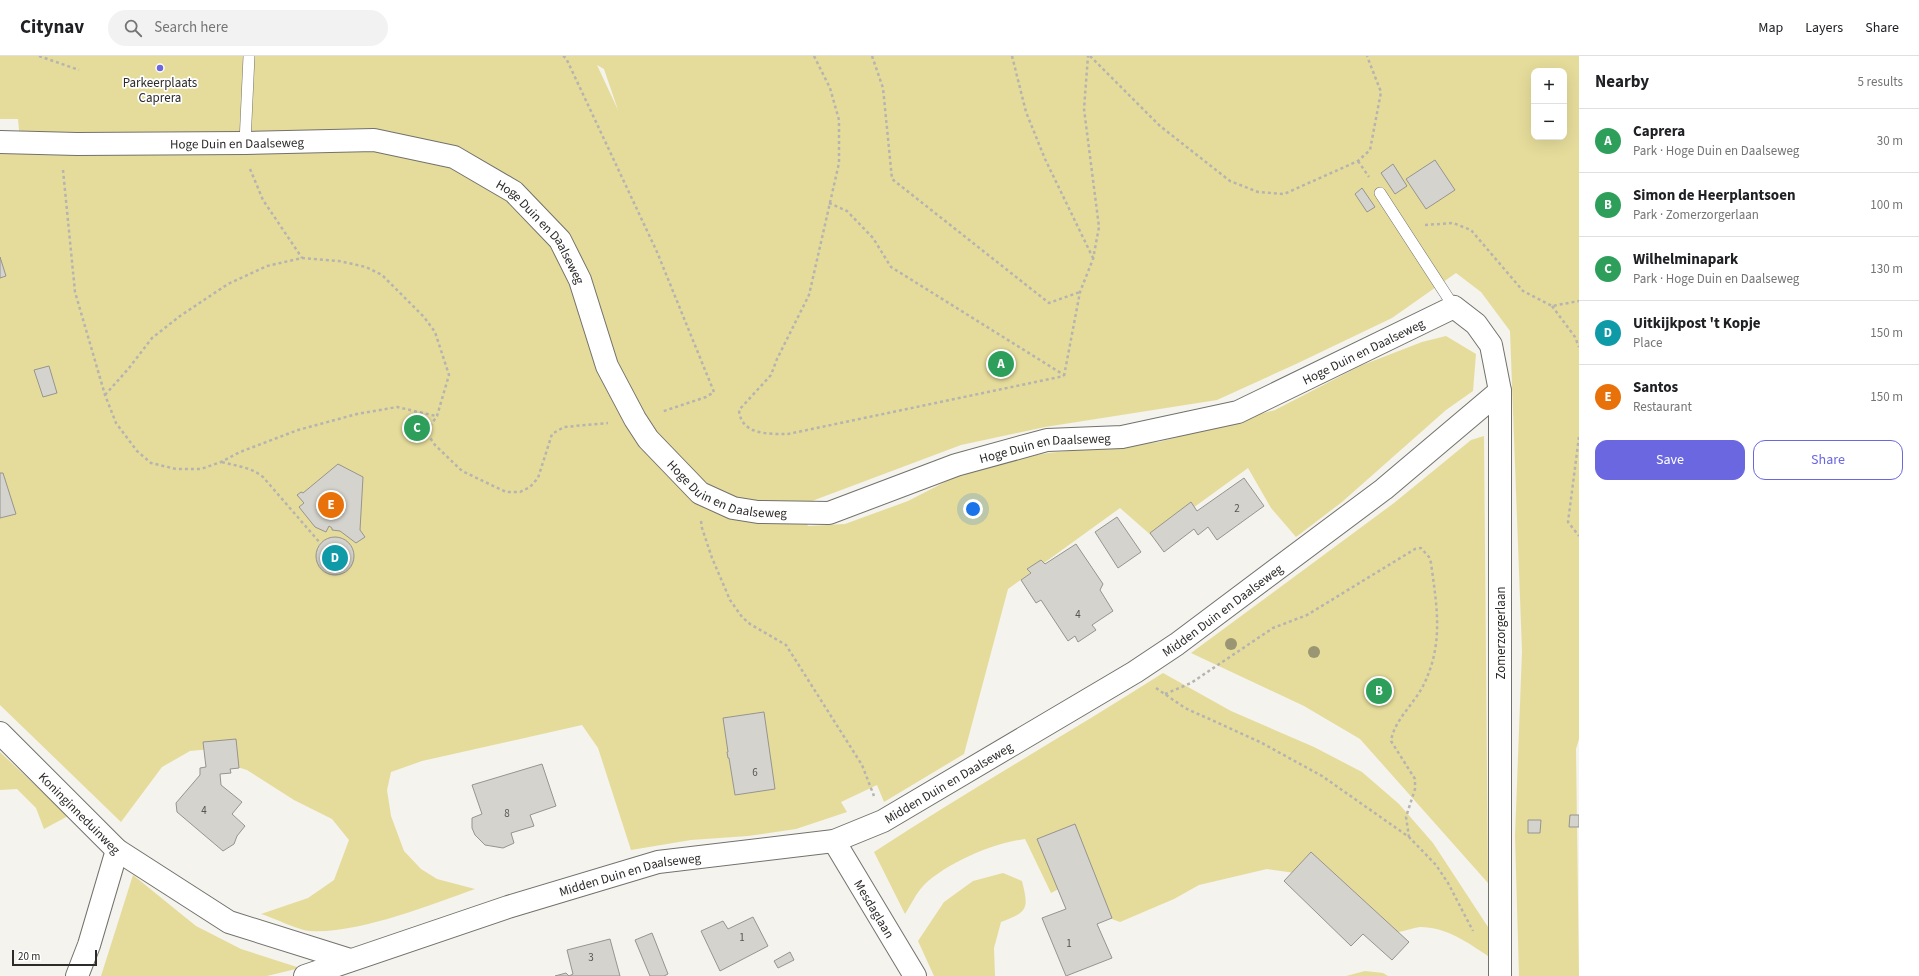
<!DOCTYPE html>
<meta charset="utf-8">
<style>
:root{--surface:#fff;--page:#f2f2f2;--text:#202124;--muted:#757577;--line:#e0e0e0;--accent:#6b67e1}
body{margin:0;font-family:"Source Sans 3",sans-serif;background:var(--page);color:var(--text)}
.controls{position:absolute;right:12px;top:12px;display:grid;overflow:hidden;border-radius:8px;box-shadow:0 4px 16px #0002}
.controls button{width:36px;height:36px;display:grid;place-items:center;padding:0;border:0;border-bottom:1px solid var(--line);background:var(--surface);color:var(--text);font:20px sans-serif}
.scale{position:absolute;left:12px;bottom:10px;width:85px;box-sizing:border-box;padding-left:4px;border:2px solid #2c2b29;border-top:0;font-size:11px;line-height:14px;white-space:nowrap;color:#2c2b29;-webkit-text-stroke:3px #fff;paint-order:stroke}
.you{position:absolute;left:973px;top:453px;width:14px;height:14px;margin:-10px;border:3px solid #fff;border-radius:50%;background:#1a73e8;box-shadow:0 0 0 6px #1a73e833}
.badge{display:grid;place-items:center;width:26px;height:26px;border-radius:50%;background:var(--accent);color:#fff;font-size:13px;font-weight:700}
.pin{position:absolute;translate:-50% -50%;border:2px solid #fff;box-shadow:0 1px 4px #0006}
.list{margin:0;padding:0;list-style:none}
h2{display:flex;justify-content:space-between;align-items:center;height:52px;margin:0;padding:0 16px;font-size:17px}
h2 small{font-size:13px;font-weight:400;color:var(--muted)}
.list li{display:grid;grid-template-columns:26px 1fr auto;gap:12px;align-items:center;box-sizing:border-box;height:64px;padding:0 16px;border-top:1px solid var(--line)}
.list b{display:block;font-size:15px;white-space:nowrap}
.list p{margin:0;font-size:13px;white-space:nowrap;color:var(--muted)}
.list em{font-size:13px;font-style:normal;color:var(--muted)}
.actions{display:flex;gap:8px;padding:12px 16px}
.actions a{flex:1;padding:9px 0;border:1px solid var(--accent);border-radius:12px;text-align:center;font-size:14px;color:var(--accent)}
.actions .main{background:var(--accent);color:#fff}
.icon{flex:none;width:22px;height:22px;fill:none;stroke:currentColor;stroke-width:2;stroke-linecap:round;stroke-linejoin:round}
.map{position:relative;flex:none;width:1579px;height:920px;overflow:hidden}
header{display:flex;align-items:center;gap:24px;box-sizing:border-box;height:56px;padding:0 20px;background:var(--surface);border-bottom:1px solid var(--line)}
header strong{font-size:19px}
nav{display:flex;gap:22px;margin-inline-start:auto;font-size:14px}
.search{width:280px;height:36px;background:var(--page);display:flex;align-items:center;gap:10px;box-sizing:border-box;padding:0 14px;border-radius:22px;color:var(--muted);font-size:15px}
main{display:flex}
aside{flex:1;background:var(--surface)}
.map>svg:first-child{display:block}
.green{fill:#e5dc9b;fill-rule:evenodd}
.building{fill:#d4d3cd;stroke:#95948f}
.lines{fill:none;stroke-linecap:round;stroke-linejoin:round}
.lane-casing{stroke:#72716c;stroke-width:12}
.street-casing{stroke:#72716c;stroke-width:24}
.path{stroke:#b5b4b0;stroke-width:2.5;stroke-dasharray:3 3;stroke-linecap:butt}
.lane{stroke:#fff;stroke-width:11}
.street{stroke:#fff;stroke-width:22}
.tree{fill:#9a9673}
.poi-dot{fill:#6b67e1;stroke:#fff;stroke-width:1.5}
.labels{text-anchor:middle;stroke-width:3.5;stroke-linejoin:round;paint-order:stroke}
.number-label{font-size:11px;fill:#565552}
.poi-label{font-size:13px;fill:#2c2b29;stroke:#fff}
.street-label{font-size:13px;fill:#2c2b29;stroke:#fff}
</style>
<header>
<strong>Citynav</strong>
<div class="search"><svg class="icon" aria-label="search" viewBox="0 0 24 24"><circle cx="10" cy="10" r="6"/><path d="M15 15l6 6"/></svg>Search here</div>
<nav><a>Map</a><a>Layers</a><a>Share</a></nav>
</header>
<main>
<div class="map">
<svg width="1579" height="920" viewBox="0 0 1579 920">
<rect width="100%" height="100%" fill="#f4f3ed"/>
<g class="green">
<path d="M0 0H1579V683L1576 693 1579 920H1519L1515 780 1522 595 1510 275 1481 236 1456 217 1392 262 1296 308 1217 344 1045 371 961 389 804 448 797 446 808 470 845 468 908 445 978 409 1048 397 1159 386 1275 354 1360 310 1422 286 1446 280 1476 298 1473 335 1446 354 1342 446 1296 481 1271 452 1248 412 1153 481 1120 452 1008 533 964 698 884 746 877 729 841 746 847 756 796 773 748 780 691 784 631 794 598 692 582 669 422 705 391 716 387 734 391 760 404 795 421 813 437 823 475 833C430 849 358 878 310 875 298 874 274 862 261 858L308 842 334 824 349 784 332 763 294 744 247 714 227 708 223 692 190 695 162 711 121 766 0 649V97H21L18 63H0ZM597 9 604 13 618 54ZM1534 15H1564V81H1534Z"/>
<polygon points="1484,380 1488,827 1360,683 1304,650 1191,597 1394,447 1471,384"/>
<path d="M1163 617 1231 655 1314 691 1362 716 1399 748 1433 787 1488 871V900C1467 886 1446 871 1420 871 1413 872 1405 875 1398 876L1379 859 1302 818 1267 813 1199 829 1174 843 1120 866 1109 862 1085 819 1051 837 1025 783C993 787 947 807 924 829 916 837 911 849 905 858L874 796C969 734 1067 678 1163 617Z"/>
<polygon points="0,696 68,760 44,773 36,752 17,733 0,734"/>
<path d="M1003 817 1022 825C1029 853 1028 856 1001 866L994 892 995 920H934L918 885 944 846 973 825Z"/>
<polygon points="133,819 196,870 241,893 300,912 267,920 101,920"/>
<polygon points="1365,915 1383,917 1388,920 1346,920"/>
</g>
<g class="building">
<polygon points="1435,104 1455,134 1426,153 1406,123"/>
<polygon points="1393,108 1407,130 1395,138 1381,117"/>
<polygon points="1362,132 1375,151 1367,156 1355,138"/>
<polygon points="0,201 6,220 0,222"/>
<polygon points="49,310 57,337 43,341 34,314"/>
<polygon points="338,408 363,421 360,474 365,481 356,487 340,475 332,474 332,472 329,470 326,476 315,471 299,451 304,447 297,439 301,436 303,437"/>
<polygon points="0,417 3,417 16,458 0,462"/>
<polygon points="1244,422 1264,450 1217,484 1208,471 1198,479 1194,473 1164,496 1150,477 1191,446 1197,455"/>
<polygon points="1117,461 1141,496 1118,512 1095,476"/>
<circle cx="335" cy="500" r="19"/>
<polygon points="1076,488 1103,528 1100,534 1113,555 1092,569 1096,574 1078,586 1075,580 1068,585 1041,544 1036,547 1021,524 1031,517 1027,513 1041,504 1045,508"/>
<polygon points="764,656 775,733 735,739 729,702 728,702 727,696 728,696 723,662"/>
<polygon points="236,683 239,712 230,713 231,717 220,718 221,729 242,746 232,758 245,770 237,780 234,788 223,795 177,756 176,747 200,719 200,712 206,711 203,686"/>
<polygon points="542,708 556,750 530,759 534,770 511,777 514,787 512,788 503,792 485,789 475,779 472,772 472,762 482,758 472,729"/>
<polygon points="1570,759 1579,759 1579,771 1569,771"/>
<polygon points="1528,764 1541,764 1540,777 1528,777"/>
<polygon points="1075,768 1112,862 1097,868 1112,902 1066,920 1042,862 1066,853 1037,783"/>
<polygon points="1311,796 1409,886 1392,904 1363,878 1351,890 1284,825"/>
<polygon points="753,861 768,890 720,915 701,875 723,865 728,873"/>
<polygon points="652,877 668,918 664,920 650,920 635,884"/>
<polygon points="610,883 620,920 555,920 566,917 569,920 573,918 567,894"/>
<polygon points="790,896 794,904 778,912 774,905"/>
</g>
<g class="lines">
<g class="lane-casing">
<g id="lane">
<polyline points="245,87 249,0"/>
<polyline points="1380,137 1454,251"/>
</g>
</g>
<g class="street-casing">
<g id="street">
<path id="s1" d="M0 86 77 88 245 87 374 84 454 101 514 136 560 184 580 224 607 310 635 363 648 383 700 437 733 452 758 456 829 457 956 409 1047 384 1122 381 1238 356 1454 251 1476 268 1491 289 1500 335V920"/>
<path id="s2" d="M0 677 117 794 229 866 350 904"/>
<path id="s3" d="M834 785 915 920"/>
<polyline points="77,920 89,889 117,794"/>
<path id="s4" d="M305 920 508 851 658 806 834 785 883 765 1135 616 1177 588 1384 433 1500 335"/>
</g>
</g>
<g class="path">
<polyline points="39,0 79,14"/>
<polyline points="563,0 566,2 657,196 714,336 706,341 661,356"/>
<path d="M814 0 830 32 839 64V107L809 239 777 303 771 319 739 354C741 379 768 378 788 378L1064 320"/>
<polyline points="872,0 883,32 892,123 1049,247 1080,236"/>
<polyline points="1012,0 1026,56 1045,103 1093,202"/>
<polyline points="1090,0 1160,70 1230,125 1258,136 1284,138 1358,105 1370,94 1381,36 1367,0"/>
<polyline points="1358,105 1369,121"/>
<polyline points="250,113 263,144 302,202"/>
<polyline points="63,114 75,236 105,339 116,367 137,395 151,407 176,413 201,413 221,406 240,396 298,374 357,358 397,351 436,360"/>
<polyline points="829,147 847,155 873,182 891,211 1064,319"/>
<polyline points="1425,169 1453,167 1471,174 1523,235 1552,250 1579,245"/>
<polyline points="1552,250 1575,281 1579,291"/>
<polyline points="1064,320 1080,236 1093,203 1099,171 1084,53 1088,0"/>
<polyline points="105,339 129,312 152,282 180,260 228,228 267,210 302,202 339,205 366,211 382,219 424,261 435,276 449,319 437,360 426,376 435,389 462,415 506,436 520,436 530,431 538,422 552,378 564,371 608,367"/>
<polyline points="1579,381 1568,466 1579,480"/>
<path d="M222 406C236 410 251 411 263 421L321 488"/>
<polyline points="701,465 702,472 712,502 730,544 742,561 750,568 786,589 862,709 874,740"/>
<polyline points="1156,632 1185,652 1260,686 1322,720 1409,781 1436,809 1448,827 1473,875"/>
<path d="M1165 638 1191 627 1273 572 1307 559 1415 493 1421 492 1429 501 1431 507C1437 552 1444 588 1423 630 1413 649 1394 665 1391 685L1415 723V733L1406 761 1409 781"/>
</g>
<use href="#lane" class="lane"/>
<use href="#street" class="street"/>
</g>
<g class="tree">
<circle cx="1231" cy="588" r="6"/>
<circle cx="1314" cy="596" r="6"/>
</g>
<circle class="poi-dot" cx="160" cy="12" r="4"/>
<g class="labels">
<g class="number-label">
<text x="1237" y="456">2</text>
<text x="1078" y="562">4</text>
<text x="755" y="720">6</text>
<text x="204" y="758">4</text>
<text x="507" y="761">8</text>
<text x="742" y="885">1</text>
<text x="1069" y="891">1</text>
<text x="591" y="905">3</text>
</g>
<g class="poi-label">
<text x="160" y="31">Parkeerplaats<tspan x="160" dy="15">Caprera</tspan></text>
</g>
<g class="street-label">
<text dy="5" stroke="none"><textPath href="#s1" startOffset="237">Hoge Duin en Daalseweg</textPath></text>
<text dy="5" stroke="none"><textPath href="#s1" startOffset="573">Hoge Duin en Daalseweg</textPath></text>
<text dy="5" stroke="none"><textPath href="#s1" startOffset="1581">Hoge Duin en Daalseweg</textPath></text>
<text dy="5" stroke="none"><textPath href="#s1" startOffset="1245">Hoge Duin en Daalseweg</textPath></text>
<text dy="5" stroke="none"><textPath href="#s1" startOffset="909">Hoge Duin en Daalseweg</textPath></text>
<text dy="5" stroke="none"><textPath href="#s4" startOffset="1001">Midden Duin en Daalseweg</textPath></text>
<text transform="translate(1500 577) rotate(-90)" y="5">Zomerzorgerlaan</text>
<text dy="5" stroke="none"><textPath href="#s4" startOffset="677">Midden Duin en Daalseweg</textPath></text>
<text dy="5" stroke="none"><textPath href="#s2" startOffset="113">Koninginneduinweg</textPath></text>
<text dy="5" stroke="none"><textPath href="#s4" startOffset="341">Midden Duin en Daalseweg</textPath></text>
<text dy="5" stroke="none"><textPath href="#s3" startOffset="79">Mesdaglaan</textPath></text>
</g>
</g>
</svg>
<div class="controls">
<button>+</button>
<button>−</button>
</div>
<div class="scale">20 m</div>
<div class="you"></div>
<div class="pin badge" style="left:1001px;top:308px;background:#2e9e5b">A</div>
<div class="pin badge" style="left:1379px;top:635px;background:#2e9e5b">B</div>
<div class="pin badge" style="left:417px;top:372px;background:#2e9e5b">C</div>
<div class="pin badge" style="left:335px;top:502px;background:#0f9aa8">D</div>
<div class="pin badge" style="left:331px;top:449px;background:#e8710a">E</div>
</div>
<aside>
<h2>Nearby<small>5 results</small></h2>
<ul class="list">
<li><span class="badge" style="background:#2e9e5b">A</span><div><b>Caprera</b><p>Park · Hoge Duin en Daalseweg</p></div><em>30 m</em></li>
<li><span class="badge" style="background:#2e9e5b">B</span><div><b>Simon de Heerplantsoen</b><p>Park · Zomerzorgerlaan</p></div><em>100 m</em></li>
<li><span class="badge" style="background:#2e9e5b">C</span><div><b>Wilhelminapark</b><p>Park · Hoge Duin en Daalseweg</p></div><em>130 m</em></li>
<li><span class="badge" style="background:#0f9aa8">D</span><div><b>Uitkijkpost 't Kopje</b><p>Place</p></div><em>150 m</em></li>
<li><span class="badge" style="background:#e8710a">E</span><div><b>Santos</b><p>Restaurant</p></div><em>150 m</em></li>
</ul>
<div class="actions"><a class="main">Save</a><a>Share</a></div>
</aside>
</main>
